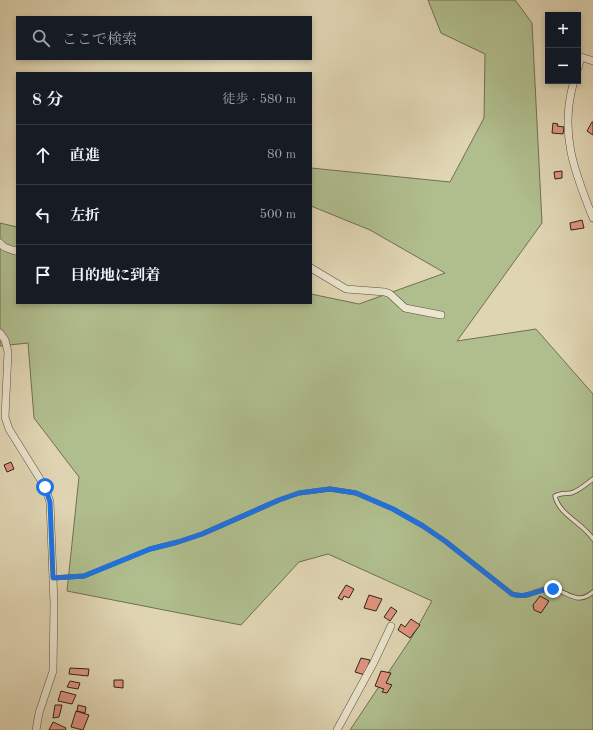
<!DOCTYPE html>
<html lang="ja">
<meta charset="utf-8">
<style>
:root{--surface:#171b24;--page:#242831;--text:#f1f3f6;--muted:#9ea1a6;--line:#363941}
body{margin:0;font-family:"Old Standard TT","Noto Serif JP",serif;background:var(--page);color:var(--text)}
.controls{position:absolute;right:12px;top:12px;display:grid;overflow:hidden;border-radius:0px;box-shadow:0 2px 6px #0003}
.controls button{width:36px;height:36px;display:grid;place-items:center;padding:0;border:0;border-bottom:1px solid var(--line);background:var(--surface);color:var(--text);font:20px sans-serif}
.stop{position:absolute;width:12px;height:12px;margin:-9px;border:3px solid #1a73e8;border-radius:50%;background:#fff}
.stop.end{background:#1a73e8;border-color:#fff;box-shadow:0 1px 4px #0008}
.list{margin:0;padding:0;list-style:none}
h2{display:flex;justify-content:space-between;align-items:center;height:52px;margin:0;padding:0 16px;font-size:17px}
h2 small{font-size:13px;font-weight:400;color:var(--muted)}
.list li{display:grid;grid-template-columns:26px 1fr auto;gap:12px;align-items:center;box-sizing:border-box;height:60px;padding:0 16px;border-top:1px solid var(--line)}
.list b{display:block;font-size:15px;white-space:nowrap}
.list em{font-size:13px;font-style:normal;color:var(--muted)}
.icon{flex:none;width:22px;height:22px;fill:none;stroke:currentColor;stroke-width:2;stroke-linecap:round;stroke-linejoin:round}
.map{position:relative;flex:none;width:593px;height:730px;overflow:hidden}
.search{position:absolute;background:var(--surface);box-shadow:0 2px 6px #0003;left:16px;top:16px;width:296px;height:44px;display:flex;align-items:center;gap:10px;box-sizing:border-box;padding:0 14px;border-radius:0px;color:var(--muted);font-size:15px}
.panel{position:absolute;background:var(--surface);box-shadow:0 2px 6px #0003;left:16px;top:72px;width:296px;height:232px;border-radius:0px}
.map>svg:first-child{display:block}
.green{fill:#b0be8e;stroke:#6f7054}
.building{fill:#e1947e;stroke:#2e2319}
.lines{fill:none;stroke-linecap:round;stroke-linejoin:round}
.lane-casing{stroke:#5a5040;stroke-width:5}
.street-casing{stroke:#5a5040;stroke-width:8}
.lane{stroke:#ebe4ce;stroke-width:3.5}
.street{stroke:#ebe4ce;stroke-width:7}
.route{stroke:#1a73e8;stroke-width:5}
</style>
<div class="map">
<svg width="593" height="730" viewBox="0 0 593 730">
<rect width="100%" height="100%" fill="#e0d5b3"/>
<filter id="stains"><feTurbulence type="fractalNoise" baseFrequency=".005" numOctaves="4"/><feColorMatrix values="0 0 0 0 .2 0 0 0 0 .09 0 0 0 0 .02 0 0 0 .5 -.17"/></filter>
<radialGradient id="worn" r=".72"><stop offset=".6" stop-color="#630" stop-opacity="0"/><stop offset="1" stop-color="#630" stop-opacity=".3"/></radialGradient>
<polygon class="green" points="428,0 515,0 532,23 542,223 457,341 536,329 593,394 593,730 350,730 412,637 432,601 328,554 299,562 241,625 67,591 79,477 34,418 28,343 0,346 0,223 17,227 17,303 311,303 311,294 359,304 445,273 370,230 311,206 311,168 450,182 484,118 485,54 441,33"/>
<g class="building">
<polygon points="592,122 593,122 593,135 587,131"/>
<polygon points="553,123 558,124 557,126 564,127 563,134 552,133"/>
<polygon points="562,171 562,178 555,179 554,172"/>
<polygon points="582,220 584,228 571,230 570,223"/>
<polygon points="11,462 14,469 7,472 4,465"/>
<polygon points="346,585 354,589 349,598 344,596 342,600 338,598"/>
<polygon points="369,595 382,599 376,611 364,608"/>
<polygon points="540,596 549,601 541,613 534,610 533,605"/>
<polygon points="391,607 397,611 390,621 384,617"/>
<polygon points="411,619 420,625 410,638 398,630 401,624 405,627"/>
<polygon points="361,658 370,660 365,675 355,672"/>
<polygon points="70,668 89,669 88,676 69,674"/>
<polygon points="381,671 391,673 386,683 392,685 387,693 382,692 384,689 375,686"/>
<polygon points="114,680 123,680 123,688 114,687"/>
<polygon points="70,681 80,683 78,689 67,687"/>
<polygon points="61,691 76,695 72,704 58,701"/>
<polygon points="55,705 62,705 59,717 53,718"/>
<polygon points="78,705 86,707 85,713 77,711"/>
<polygon points="76,711 89,715 83,730 71,727"/>
<polygon points="53,722 66,728 65,730 49,730"/>
</g>
<g class="lines">
<g class="lane-casing">
<g id="lane">
<path d="M593 479C586 484 579 491 571 493 565 494 560 493 555 496 559 515 583 523 593 539"/>
<path d="M53 578 84 576 150 549 178 542 202 534 279 500 299 493 330 489 356 493 393 509 423 526 445 541 512 594C530 600 537 587 552 589 568 591 576 606 593 592"/>
</g>
</g>
<g class="street-casing">
<g id="street">
<polyline points="578,68 581,57 593,61"/>
<path d="M574 81C559 132 574 171 593 218"/>
<polyline points="0,243 4,247 15,251 17,250"/>
<polyline points="311,268 346,289 385,292 390,294 405,308 441,315"/>
<polyline points="0,333 5,340 8,352 5,417 9,429 45,487 50,502 54,604 53,671 39,713 36,730"/>
<polyline points="337,730 374,662 391,626"/>
</g>
</g>
<use href="#lane" class="lane"/>
<use href="#street" class="street"/>
</g>
<g class="lines">
<path class="route" d="M45 487 50 502 53 578 84 576 150 549 178 542 202 534 279 500 299 493 330 489 356 493 393 509 423 526 445 541 512 594C528 599 537 589 553 589"/>
</g>
<rect width="100%" height="100%" filter="url(#stains)"/>
<rect width="100%" height="100%" fill="url(#worn)"/>
</svg>
<div class="controls">
<button>+</button>
<button>−</button>
</div>
<div class="stop" style="left:45px;top:487px"></div>
<div class="stop end" style="left:553px;top:589px"></div>
<div class="search"><svg class="icon" aria-label="search" viewBox="0 0 24 24"><circle cx="10" cy="10" r="6"/><path d="M15 15l6 6"/></svg>ここで検索</div>
<section class="panel">
<h2>8 分<small>徒歩 · 580 m</small></h2>
<ul class="list">
<li><svg class="icon" aria-label="ahead" viewBox="0 0 24 24"><path d="M12 20V5M6 11l6-6 6 6"/></svg><div><b>直進</b></div><em>80 m</em></li>
<li><svg class="icon" aria-label="left" viewBox="0 0 24 24"><path d="M17 20v-9H6M10 6l-5 5 5 5"/></svg><div><b>左折</b></div><em>500 m</em></li>
<li><svg class="icon" aria-label="arrive" viewBox="0 0 24 24"><path d="M6 21V4h12l-3 4 3 4H6"/></svg><div><b>目的地に到着</b></div></li>
</ul>
</section>
</div>
